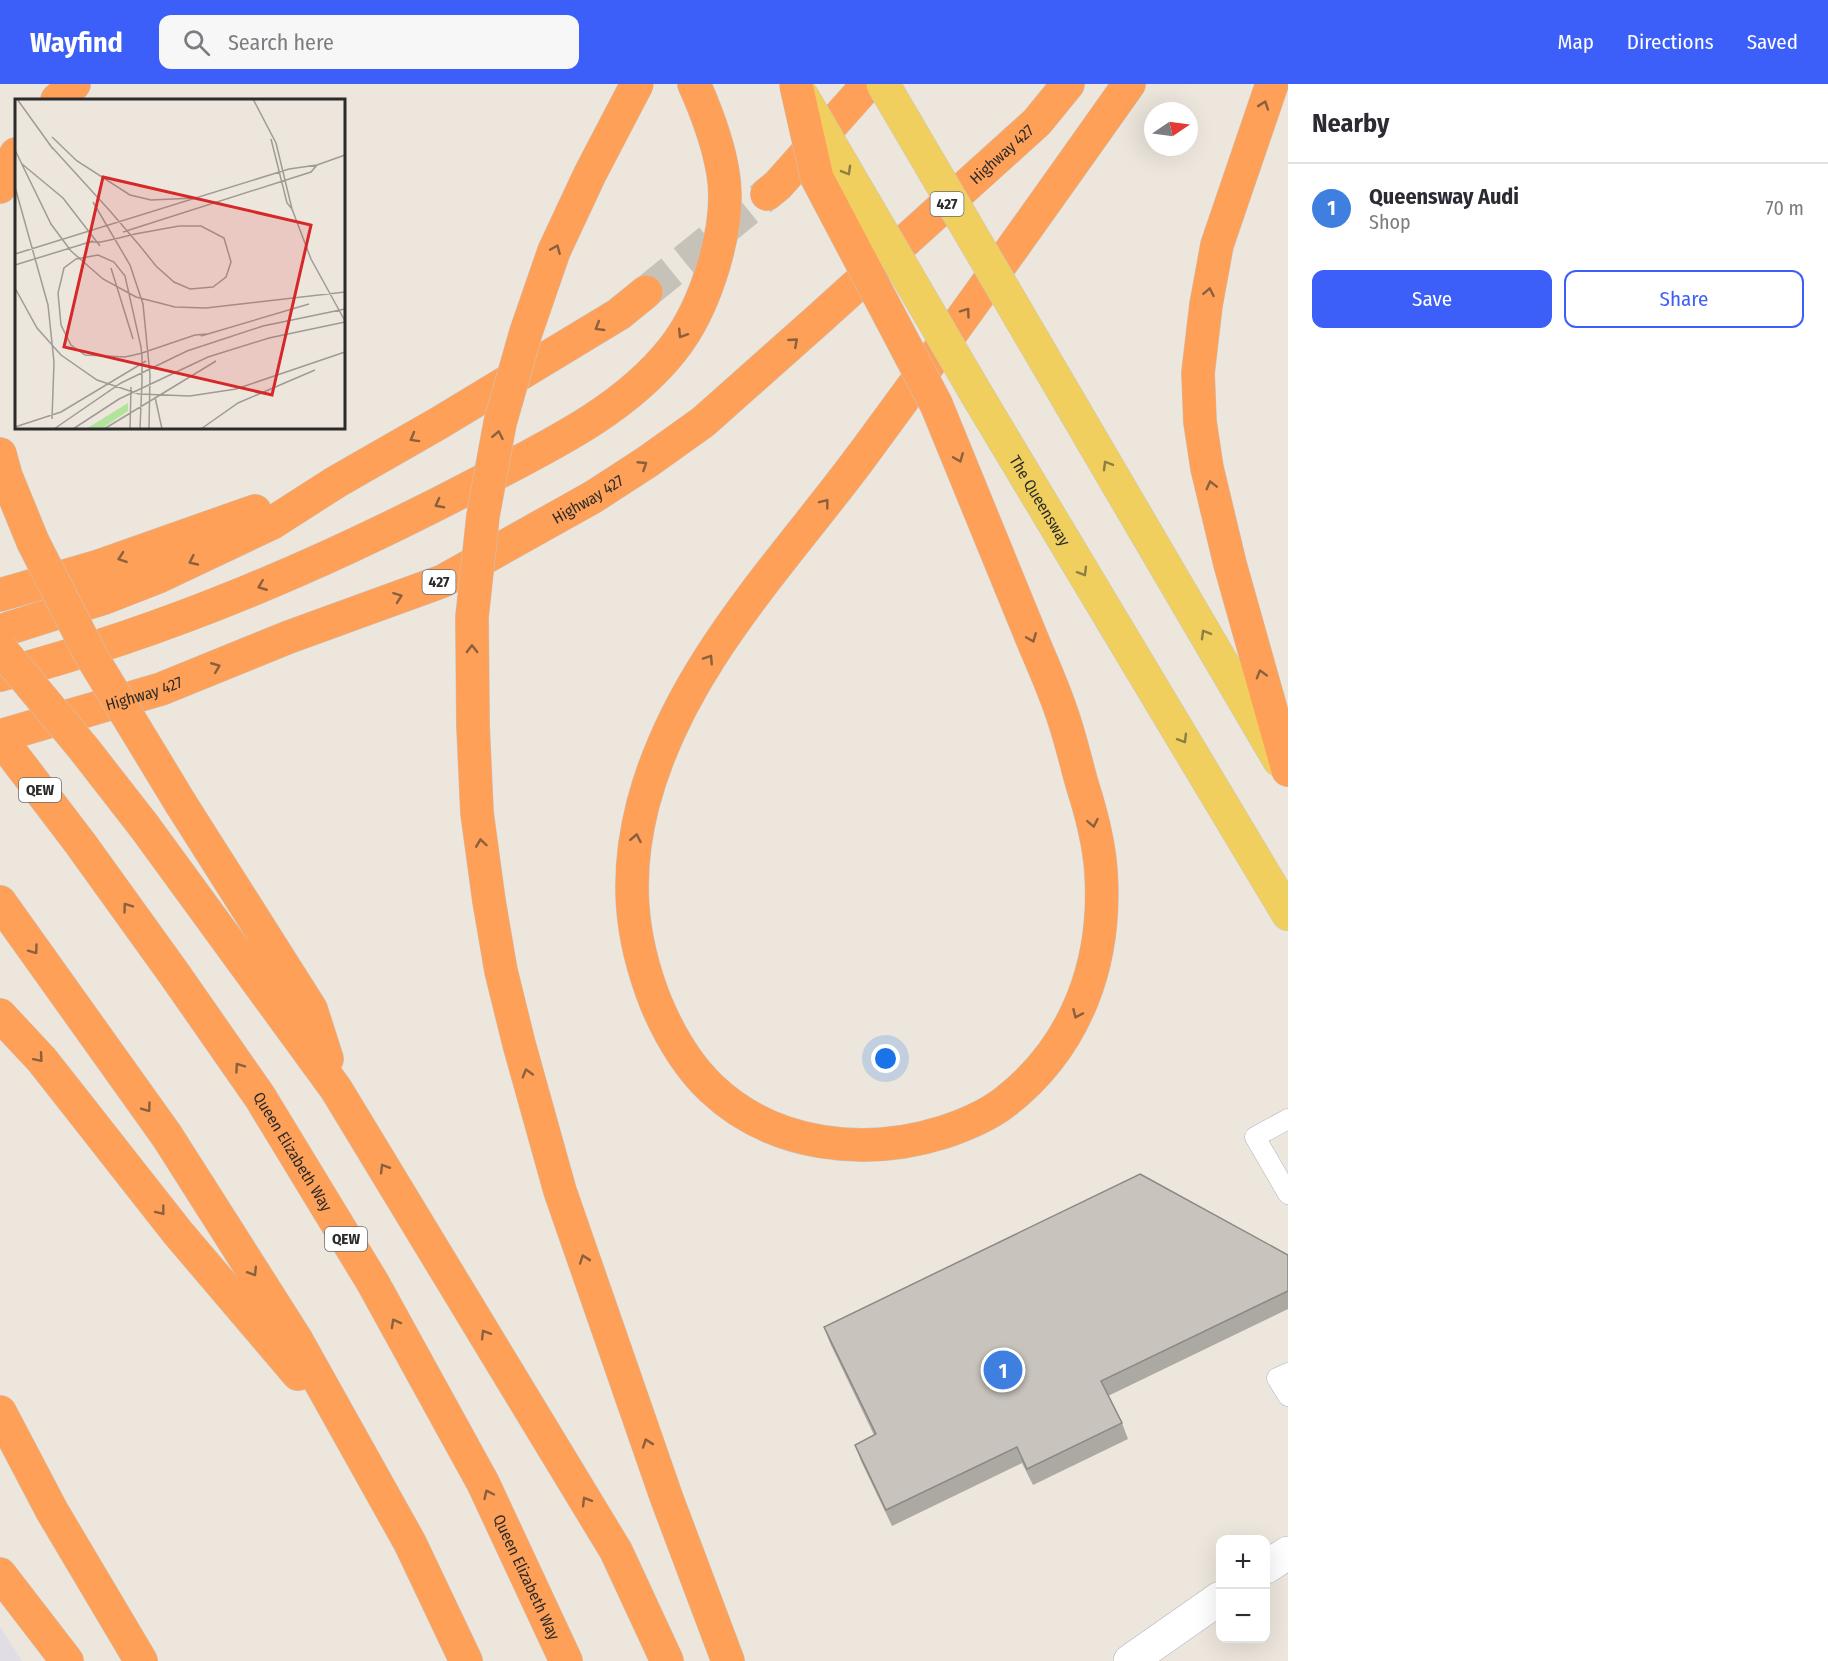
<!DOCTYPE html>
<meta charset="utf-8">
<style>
:root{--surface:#fff;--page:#f7f7f7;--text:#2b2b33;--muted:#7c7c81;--line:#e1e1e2;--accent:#3d5ff9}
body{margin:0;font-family:"Fira Sans Condensed",sans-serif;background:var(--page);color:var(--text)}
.controls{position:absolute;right:18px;bottom:18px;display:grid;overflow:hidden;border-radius:12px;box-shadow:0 6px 24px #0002}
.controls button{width:54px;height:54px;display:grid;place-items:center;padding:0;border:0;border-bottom:2px solid var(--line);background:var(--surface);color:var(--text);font:30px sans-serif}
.compass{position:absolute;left:1144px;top:18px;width:54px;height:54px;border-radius:50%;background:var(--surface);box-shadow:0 6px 24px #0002;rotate:77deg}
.you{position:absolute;left:886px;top:975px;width:21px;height:21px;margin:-15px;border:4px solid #fff;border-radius:50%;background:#1a73e8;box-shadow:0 0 0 9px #1a73e833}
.badge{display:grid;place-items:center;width:39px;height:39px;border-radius:50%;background:var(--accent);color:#fff;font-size:20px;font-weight:700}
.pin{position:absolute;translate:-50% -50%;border:3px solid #fff;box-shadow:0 2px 6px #0006}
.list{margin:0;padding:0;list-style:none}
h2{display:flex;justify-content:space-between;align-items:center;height:78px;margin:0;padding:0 24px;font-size:26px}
h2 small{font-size:20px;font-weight:400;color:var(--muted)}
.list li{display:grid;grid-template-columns:39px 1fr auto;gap:18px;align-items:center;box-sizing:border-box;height:90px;padding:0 24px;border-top:2px solid var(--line)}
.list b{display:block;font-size:22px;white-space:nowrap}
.list p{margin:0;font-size:20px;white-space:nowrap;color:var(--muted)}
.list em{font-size:20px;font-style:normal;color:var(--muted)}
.actions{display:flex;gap:12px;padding:18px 24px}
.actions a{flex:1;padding:14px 0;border:2px solid var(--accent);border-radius:12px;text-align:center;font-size:21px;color:var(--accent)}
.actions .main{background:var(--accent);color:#fff}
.icon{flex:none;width:33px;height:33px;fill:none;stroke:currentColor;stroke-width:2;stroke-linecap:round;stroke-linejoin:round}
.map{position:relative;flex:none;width:1288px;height:1577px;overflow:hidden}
header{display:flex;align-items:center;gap:36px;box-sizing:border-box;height:84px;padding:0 30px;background:var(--accent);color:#fff}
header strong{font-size:28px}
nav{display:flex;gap:33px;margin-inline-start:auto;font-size:21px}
.search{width:420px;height:54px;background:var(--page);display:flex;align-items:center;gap:15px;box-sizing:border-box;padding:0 21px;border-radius:12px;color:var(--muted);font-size:22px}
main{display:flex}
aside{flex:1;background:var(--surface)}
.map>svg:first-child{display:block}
.industrial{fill:#e0dde5}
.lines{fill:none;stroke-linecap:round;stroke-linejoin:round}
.highway-tunnel{stroke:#c6c1b9;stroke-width:33;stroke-dasharray:33 16;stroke-linecap:butt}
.lane-casing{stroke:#b1b3be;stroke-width:21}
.secondary-casing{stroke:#b1b3be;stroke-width:34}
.primary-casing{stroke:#c8c8c8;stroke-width:34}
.highway-casing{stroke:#c8c8c8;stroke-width:34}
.lane{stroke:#fff;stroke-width:20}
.secondary{stroke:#fff;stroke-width:33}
.primary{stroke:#f0cf5e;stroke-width:33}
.highway{stroke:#fea057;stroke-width:33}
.primary-bridge-casing{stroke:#c8c8c8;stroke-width:34;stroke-linecap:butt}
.highway-bridge-casing{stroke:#c8c8c8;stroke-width:34;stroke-linecap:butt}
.primary-bridge{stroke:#f0cf5e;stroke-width:33}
.highway-bridge{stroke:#fea057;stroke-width:33}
.wall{fill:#aca8a2}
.building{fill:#c8c3bc;stroke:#8c8884;stroke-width:1.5}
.oneway{stroke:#8a603f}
.oneway2{stroke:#8e7d44}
.labels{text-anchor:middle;stroke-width:4.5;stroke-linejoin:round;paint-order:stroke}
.shield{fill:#fff;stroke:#6b6b6b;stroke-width:1.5}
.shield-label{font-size:15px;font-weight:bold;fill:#2b2b2b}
.street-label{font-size:16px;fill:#2b2b2b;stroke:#fff}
.inset-road{fill:none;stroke:#9f9b96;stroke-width:1.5}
.view{fill:#d62828;fill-opacity:0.15;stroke:#d62828;stroke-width:3}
.inset-edge{fill:none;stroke:#2b2b2b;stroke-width:3}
</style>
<header>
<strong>Wayfind</strong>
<div class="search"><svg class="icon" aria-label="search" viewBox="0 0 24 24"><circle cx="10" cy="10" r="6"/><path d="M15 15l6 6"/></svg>Search here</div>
<nav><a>Map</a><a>Directions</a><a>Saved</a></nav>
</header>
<main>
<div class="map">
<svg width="1288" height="1577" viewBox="0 0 1288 1577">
<rect width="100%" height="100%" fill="#ede6dd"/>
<polygon class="industrial" points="0,1542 22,1577 0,1577"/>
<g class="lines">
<polyline class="highway-tunnel" points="646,208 767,110"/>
<g class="lane-casing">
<g id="lane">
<polyline points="1288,1035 1255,1053 1288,1110"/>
<polyline points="1288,1289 1277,1294 1288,1312"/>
</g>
</g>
<g class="secondary-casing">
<g id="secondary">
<polyline points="1266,1483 1288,1469"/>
<polyline points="1130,1577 1220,1514"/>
</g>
</g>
<g class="primary-casing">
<g id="primary">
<polyline points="1035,259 1279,676"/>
<path id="s1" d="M977 311 1288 830"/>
</g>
</g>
<g class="highway-casing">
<g id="highway">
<polyline points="1272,0 1217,161 1206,221 1198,289 1200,338 1207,384 1230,480 1288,686"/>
<polyline points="57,16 74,0"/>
<polyline points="0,103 9,82 16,70"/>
<polyline points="767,110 778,101 868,0"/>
<path d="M936 320C966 393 996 466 1026 540 1037 568 1050 595 1060 624 1069 648 1075 675 1082 700 1091 728 1099 758 1101 788 1107 878 1077 962 1005 1018 987 1032 965 1041 944 1048 865 1073 773 1063 711 1004 686 980 669 950 656 919 629 851 625 790 643 720 678 586 778 484 858 377 950 253 1040 126 1129 0"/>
<polyline points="0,370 6,392 33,458"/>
<polyline points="0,511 99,482 255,427"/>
<polyline points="0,547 104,514 158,493 272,439 336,398 439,339 619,230 646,208"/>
<path d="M0 591C169 547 328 478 482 397 549 362 625 326 673 265 706 223 732 142 723 89 718 58 707 29 694 0"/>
<path id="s2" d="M0 652 161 605 289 553 443 497 593 413 647 378 703 338 820 234 1037 38 1068 0"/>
<path id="s3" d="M0 654 80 759 175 891 260 1013 373 1199 483 1399 566 1577"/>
<polyline points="181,720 311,925 327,975"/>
<polyline points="144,742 336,1005 616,1467 667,1577"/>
<polyline points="489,817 501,887 519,960 560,1107 667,1415 728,1577"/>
<polyline points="0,818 167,1052 296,1255 410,1459 466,1577"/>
<polyline points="0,931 42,976 178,1149 298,1290"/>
<polyline points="0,1328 52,1427 141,1577"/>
<polyline points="0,1490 67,1577"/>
</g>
</g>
<use href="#lane" class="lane"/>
<use href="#secondary" class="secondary"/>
<use href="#primary" class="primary"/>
<use href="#highway" class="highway"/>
<g class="primary-bridge-casing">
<g id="primary-bridge">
<polyline points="883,0 1035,259"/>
<polyline points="801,10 977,311"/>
</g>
</g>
<g class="highway-bridge-casing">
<g id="highway-bridge">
<polyline points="796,1 817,94 936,320"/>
<polyline points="33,458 90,570 181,720"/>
<polyline points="0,564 84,665 144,742"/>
<polyline points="489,817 477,729 473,641 472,533 483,432 500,339 526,248 554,167 590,90 637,0"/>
</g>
</g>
<use href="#primary-bridge" class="primary-bridge"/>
<use href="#highway-bridge" class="highway-bridge"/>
</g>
<polygon class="wall" points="1288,1171 1288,1225 1108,1312 1122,1339 1128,1355 1033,1401 1022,1379 892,1442 861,1377 855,1361 874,1351 830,1259 824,1243"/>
<polygon class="building" points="1140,1090 1288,1171 1288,1207 1101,1297 1122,1339 1027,1385 1017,1363 886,1426 855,1361 876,1350 824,1243"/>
<defs><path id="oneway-chevron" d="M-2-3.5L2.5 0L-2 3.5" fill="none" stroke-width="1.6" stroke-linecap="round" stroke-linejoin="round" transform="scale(1.5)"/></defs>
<g class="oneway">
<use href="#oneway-chevron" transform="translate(1264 21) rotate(-71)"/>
<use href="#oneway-chevron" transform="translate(556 165) rotate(-67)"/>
<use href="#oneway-chevron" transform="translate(1209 208) rotate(-79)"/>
<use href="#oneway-chevron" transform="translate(966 228) rotate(-54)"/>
<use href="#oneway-chevron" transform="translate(599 243) rotate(149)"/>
<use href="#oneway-chevron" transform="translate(682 250) rotate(122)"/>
<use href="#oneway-chevron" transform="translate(794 258) rotate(-41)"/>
<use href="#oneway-chevron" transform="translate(498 351) rotate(-79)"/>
<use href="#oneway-chevron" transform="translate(414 354) rotate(151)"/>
<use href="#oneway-chevron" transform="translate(959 374) rotate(68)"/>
<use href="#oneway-chevron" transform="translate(643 381) rotate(-33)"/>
<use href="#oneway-chevron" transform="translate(1211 401) rotate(-104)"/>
<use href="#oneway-chevron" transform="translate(825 419) rotate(-52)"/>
<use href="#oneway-chevron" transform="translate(439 420) rotate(152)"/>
<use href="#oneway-chevron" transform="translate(122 474) rotate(161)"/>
<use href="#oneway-chevron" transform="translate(193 477) rotate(155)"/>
<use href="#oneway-chevron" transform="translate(262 502) rotate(158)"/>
<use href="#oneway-chevron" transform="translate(398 513) rotate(-20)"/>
<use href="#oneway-chevron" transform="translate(1032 554) rotate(68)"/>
<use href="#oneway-chevron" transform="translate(472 565) rotate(-91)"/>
<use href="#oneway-chevron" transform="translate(709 575) rotate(-57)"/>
<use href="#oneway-chevron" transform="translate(216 583) rotate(-22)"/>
<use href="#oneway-chevron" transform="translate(1261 590) rotate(-106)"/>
<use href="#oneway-chevron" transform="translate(1093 739) rotate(79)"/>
<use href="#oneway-chevron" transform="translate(636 754) rotate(-79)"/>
<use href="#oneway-chevron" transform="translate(481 759) rotate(-98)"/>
<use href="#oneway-chevron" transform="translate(127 823) rotate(-126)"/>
<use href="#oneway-chevron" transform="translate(34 866) rotate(54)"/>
<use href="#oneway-chevron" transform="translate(1077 930) rotate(114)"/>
<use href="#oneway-chevron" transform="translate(39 974) rotate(49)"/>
<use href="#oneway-chevron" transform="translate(239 983) rotate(-125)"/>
<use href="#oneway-chevron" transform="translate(527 989) rotate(-106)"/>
<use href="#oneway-chevron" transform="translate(147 1024) rotate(54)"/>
<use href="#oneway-chevron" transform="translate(384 1084) rotate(-121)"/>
<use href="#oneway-chevron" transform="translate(161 1127) rotate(52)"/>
<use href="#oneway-chevron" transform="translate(584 1175) rotate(-109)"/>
<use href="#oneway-chevron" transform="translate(253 1188) rotate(58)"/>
<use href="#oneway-chevron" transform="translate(395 1239) rotate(-119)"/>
<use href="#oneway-chevron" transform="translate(485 1250) rotate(-121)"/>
<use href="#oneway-chevron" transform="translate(647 1359) rotate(-109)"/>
<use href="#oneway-chevron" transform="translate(488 1410) rotate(-115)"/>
<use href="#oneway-chevron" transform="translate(586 1417) rotate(-121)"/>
</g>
<g class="oneway2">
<use href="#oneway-chevron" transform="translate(847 87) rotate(60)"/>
<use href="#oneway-chevron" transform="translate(1107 381) rotate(-120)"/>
<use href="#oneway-chevron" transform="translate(1083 488) rotate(59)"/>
<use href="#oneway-chevron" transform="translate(1205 550) rotate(-120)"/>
<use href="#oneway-chevron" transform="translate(1183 655) rotate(59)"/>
</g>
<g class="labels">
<g class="shield">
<rect x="930.5" y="108" width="33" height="24" rx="4.5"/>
<rect x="422.5" y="486" width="33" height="24" rx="4.5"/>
<rect x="19" y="694" width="42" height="24" rx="4.5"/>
<rect x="325" y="1143" width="42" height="24" rx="4.5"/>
</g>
<g class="shield-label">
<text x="947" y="125">427</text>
<text x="439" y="503">427</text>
<text x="40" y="711">QEW</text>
<text x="346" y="1160">QEW</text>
</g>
<g class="street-label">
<text dy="6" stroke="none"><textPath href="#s2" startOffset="1176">Highway 427</textPath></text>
<text dy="6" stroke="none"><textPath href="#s2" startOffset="636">Highway 427</textPath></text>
<text dy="6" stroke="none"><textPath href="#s1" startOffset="123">The Queensway</textPath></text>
<text dy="6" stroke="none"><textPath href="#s2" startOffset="150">Highway 427</textPath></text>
<text dy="6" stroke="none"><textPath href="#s3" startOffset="507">Queen Elizabeth Way</textPath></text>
<text dy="6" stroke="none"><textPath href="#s3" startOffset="993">Queen Elizabeth Way</textPath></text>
</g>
</g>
<g transform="translate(15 15)">
<rect width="330" height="330" fill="#ede6dd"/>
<path d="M113 304V312L86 330H71Z" fill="#b2e39a"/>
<path class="inset-road" d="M2 0 38 50M238 0 261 44 277 110 296 160 330 222M37 38 62 62 115 96 136 101 180 99M256 40 272 104 277 110M34 45 95 112 125 147 141 167 159 183 175 190 198 188 211 178 216 163 209 139 186 127H164L120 135 104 139 86 143H73M0 51 36 125 56 152 88 180 121 198 160 208 191 209 330 193M7 65 48 99 85 147M0 88 33 206 39 263 37 320M78 103 115 166 128 205 135 276 134 330M108 133 296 73 302 66M0 155 274 70 302 66 330 56M0 166 78 142M96 169 118 240M0 189 22 229 46 256 82 281 124 295 175 297 221 290 330 253M186 237 294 205M140 298 147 330M0 328 46 313 131 262M39 330 106 284 172 252 248 227 330 210M58 330 104 300 193 258 254 239 330 223M89 330 201 262M115 330 116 288M125 330 127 282V258L126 248 110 177 99 163 83 156 61 160 49 169 43 194 46 226 56 246 70 256 110 258 119 256 127 254 180 236 192 235M186 330 223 304 300 271"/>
<path class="view" d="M88 78 296 126 257 296 49 248Z"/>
<rect width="330" height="330" class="inset-edge"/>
</g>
</svg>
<div class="controls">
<button>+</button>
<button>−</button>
</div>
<svg class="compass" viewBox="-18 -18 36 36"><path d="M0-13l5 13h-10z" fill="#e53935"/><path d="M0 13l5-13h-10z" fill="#7c7c81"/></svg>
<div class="you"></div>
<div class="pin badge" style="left:1003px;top:1286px;background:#3f7fe0">1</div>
</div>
<aside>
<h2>Nearby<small></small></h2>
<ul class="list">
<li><span class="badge" style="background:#3f7fe0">1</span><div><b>Queensway Audi</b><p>Shop</p></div><em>70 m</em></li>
</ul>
<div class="actions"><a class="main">Save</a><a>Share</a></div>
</aside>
</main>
